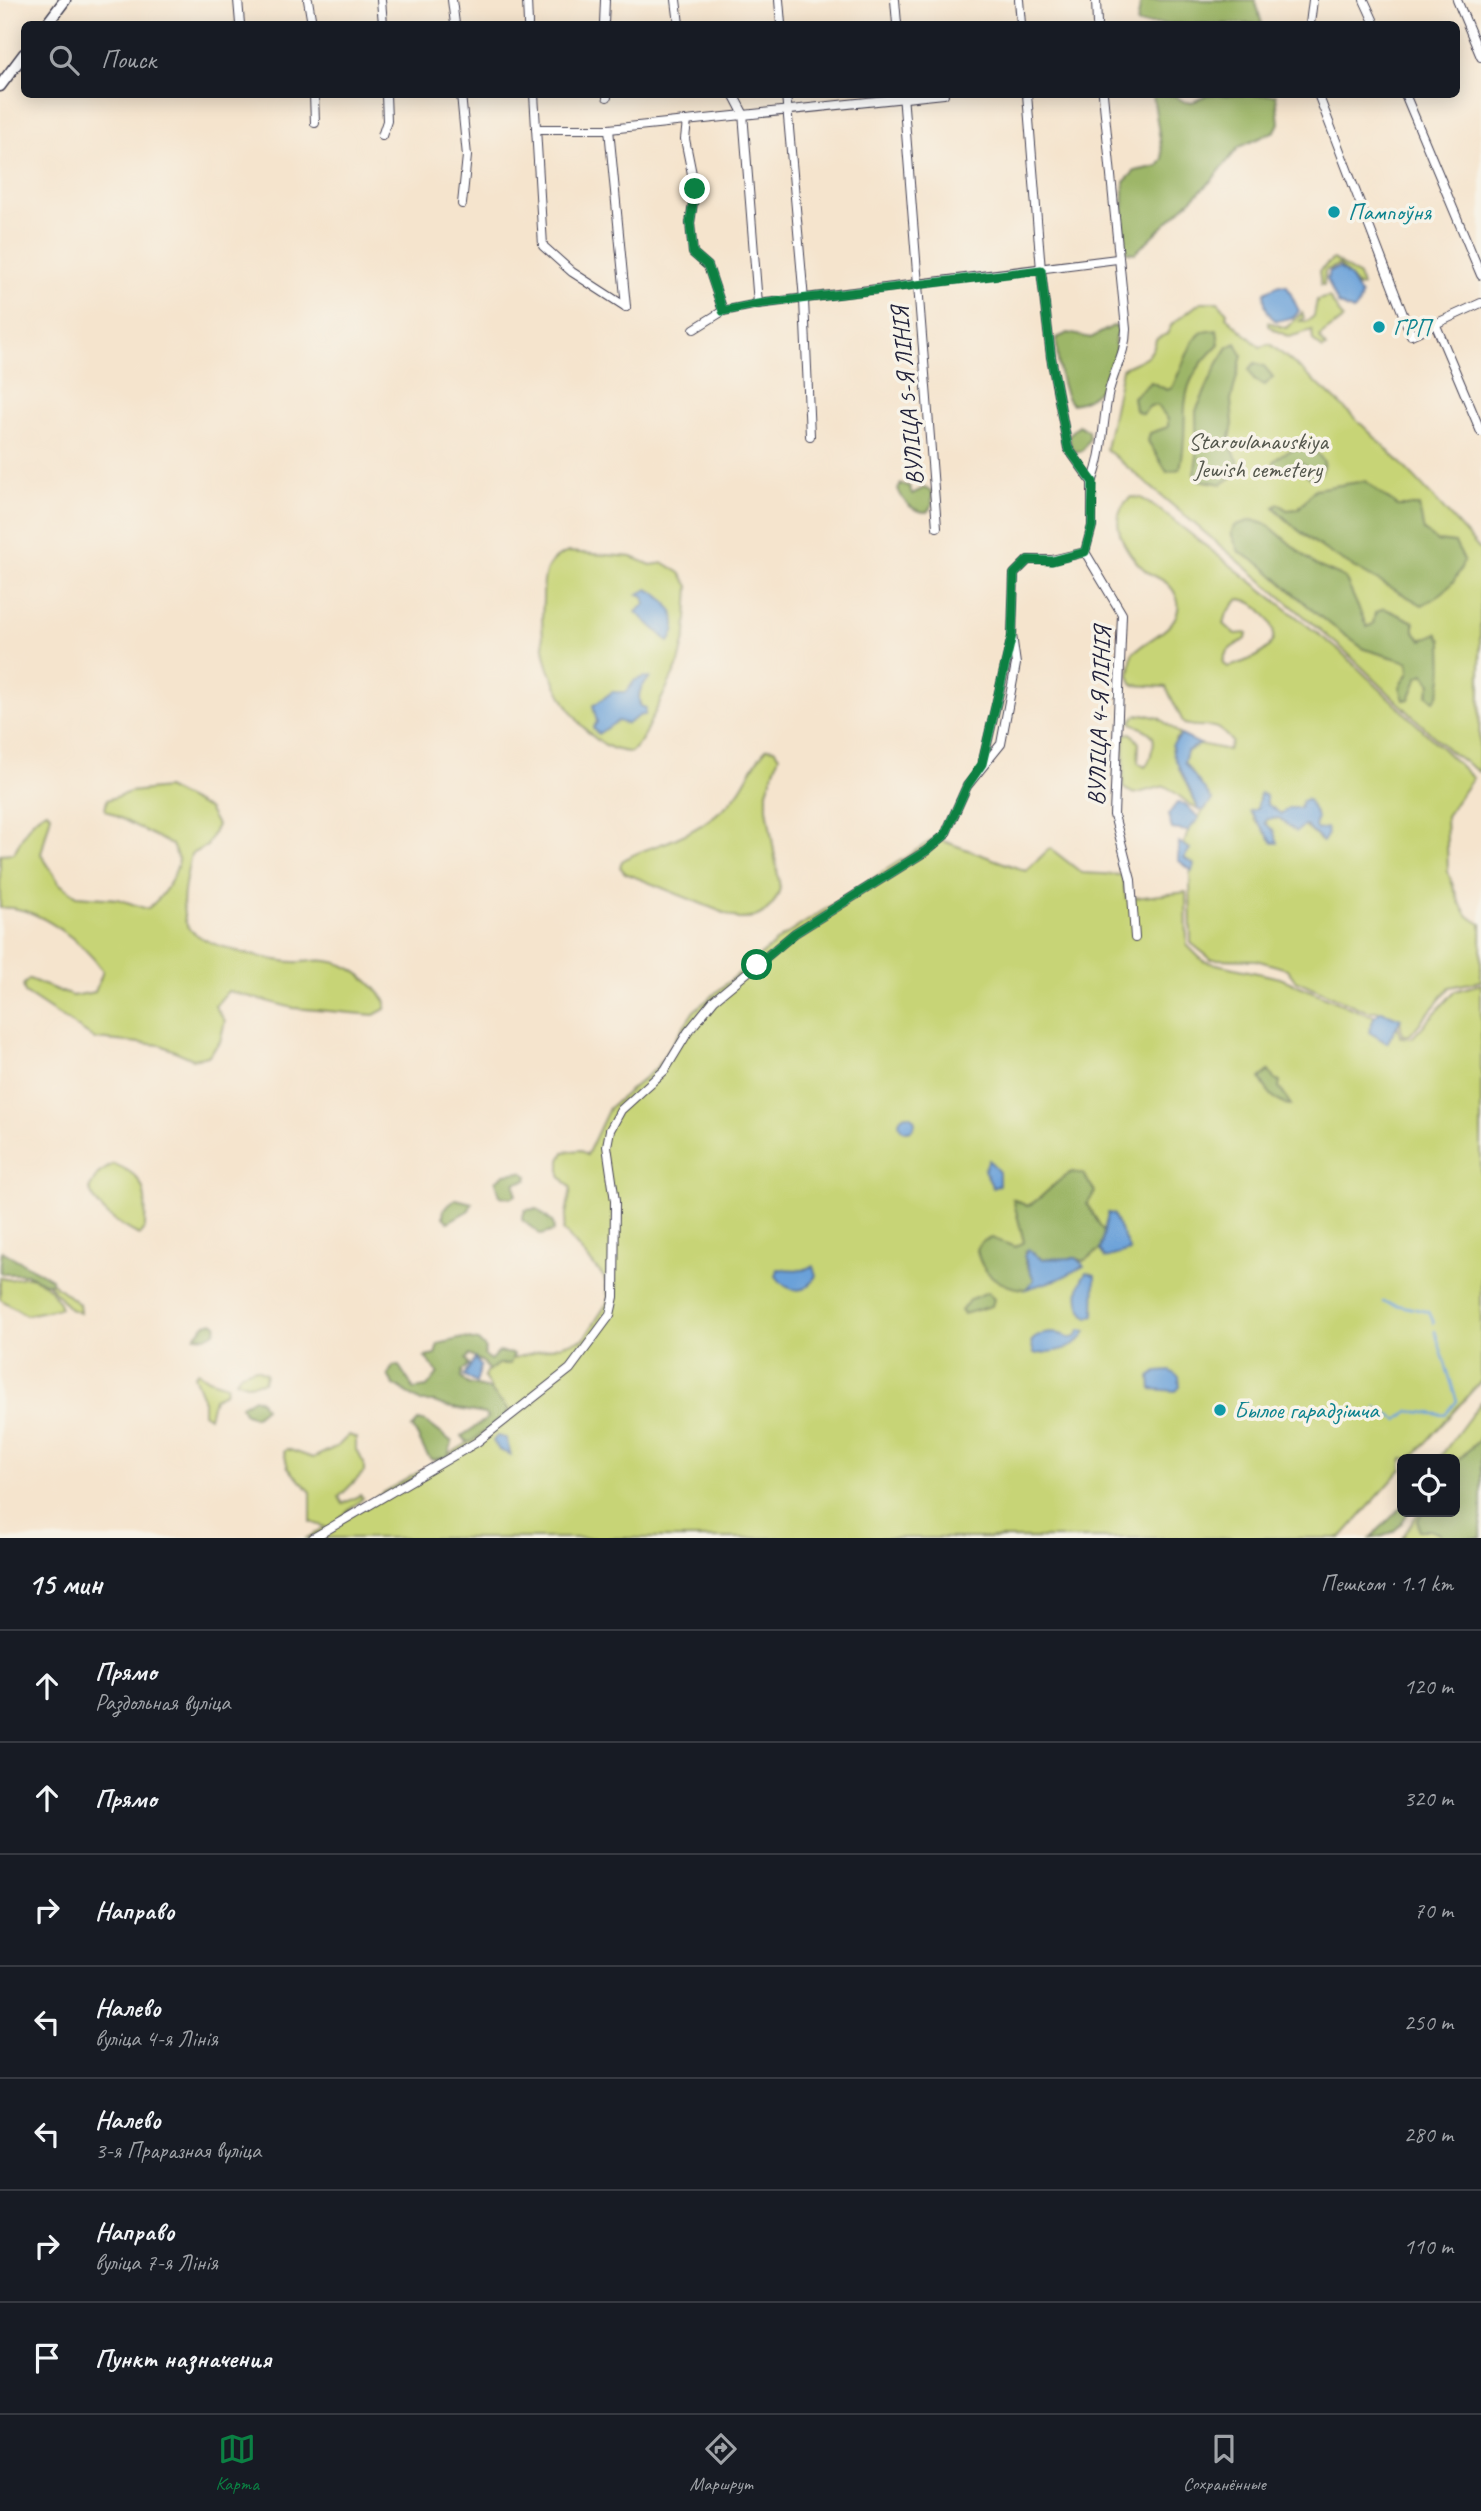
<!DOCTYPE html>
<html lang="ru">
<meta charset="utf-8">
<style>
:root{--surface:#171b24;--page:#20242c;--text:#f1f3f6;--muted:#9ea1a6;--line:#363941;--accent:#0b8043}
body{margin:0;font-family:Caveat,sans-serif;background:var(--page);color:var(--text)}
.controls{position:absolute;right:21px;bottom:21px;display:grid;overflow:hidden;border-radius:10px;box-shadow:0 4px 18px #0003}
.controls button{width:63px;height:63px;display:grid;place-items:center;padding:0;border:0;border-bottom:2px solid var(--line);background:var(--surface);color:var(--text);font:35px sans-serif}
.stop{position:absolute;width:21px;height:21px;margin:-16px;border:5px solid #0b8043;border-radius:50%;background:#fff}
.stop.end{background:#0b8043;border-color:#fff;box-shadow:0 2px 7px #0008}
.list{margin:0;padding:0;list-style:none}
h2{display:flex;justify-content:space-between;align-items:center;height:91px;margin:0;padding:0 28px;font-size:30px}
h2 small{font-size:23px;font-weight:400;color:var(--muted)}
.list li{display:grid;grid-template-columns:46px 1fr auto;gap:21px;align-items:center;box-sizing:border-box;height:112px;padding:0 28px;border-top:2px solid var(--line)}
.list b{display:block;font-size:26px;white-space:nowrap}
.list p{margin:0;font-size:23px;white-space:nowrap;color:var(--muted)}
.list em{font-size:23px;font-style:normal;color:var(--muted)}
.icon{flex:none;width:38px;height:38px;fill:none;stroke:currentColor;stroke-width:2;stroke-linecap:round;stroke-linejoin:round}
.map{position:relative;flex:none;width:1481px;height:1538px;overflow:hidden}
.search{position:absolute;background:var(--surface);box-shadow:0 4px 18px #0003;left:21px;right:21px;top:21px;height:77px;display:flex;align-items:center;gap:18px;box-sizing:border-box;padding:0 24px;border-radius:10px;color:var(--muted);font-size:26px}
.sheet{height:875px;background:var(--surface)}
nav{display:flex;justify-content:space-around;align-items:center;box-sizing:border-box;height:98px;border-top:2px solid var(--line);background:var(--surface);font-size:19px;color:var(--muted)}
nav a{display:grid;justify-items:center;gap:4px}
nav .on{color:var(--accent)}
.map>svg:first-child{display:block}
.green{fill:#c7d476;stroke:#747b58;stroke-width:2;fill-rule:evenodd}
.forest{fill:#9db667;stroke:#606c51;stroke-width:2}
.water{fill:#6ba1d9;stroke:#46628a;stroke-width:2}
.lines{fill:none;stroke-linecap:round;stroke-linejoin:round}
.stream{stroke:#6ba1d9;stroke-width:2.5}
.street-casing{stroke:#423f51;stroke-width:10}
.secondary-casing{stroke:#423f51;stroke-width:13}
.street{stroke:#fff;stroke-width:8}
.secondary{stroke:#fff;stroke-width:10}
.route{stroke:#0b8043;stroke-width:9}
.culture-dot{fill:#0f9aa8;stroke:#f7f3e8;stroke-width:2.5}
.labels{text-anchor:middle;stroke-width:7;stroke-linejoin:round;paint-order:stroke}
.culture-label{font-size:24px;fill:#0d838f;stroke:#f7f3e8;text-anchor:start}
.street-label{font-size:24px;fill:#22223b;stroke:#f7f3e8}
.park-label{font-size:24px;fill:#54574d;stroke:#f7f3e8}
</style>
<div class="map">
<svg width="1481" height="1538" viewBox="0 0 1481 1538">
<rect width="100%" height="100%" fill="#f7f3e8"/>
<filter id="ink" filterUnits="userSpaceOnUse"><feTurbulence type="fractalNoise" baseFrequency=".0143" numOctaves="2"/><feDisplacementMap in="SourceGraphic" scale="14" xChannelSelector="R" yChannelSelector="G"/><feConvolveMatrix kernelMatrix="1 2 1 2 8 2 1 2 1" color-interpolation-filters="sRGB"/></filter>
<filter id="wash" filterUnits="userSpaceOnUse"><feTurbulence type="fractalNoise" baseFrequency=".00686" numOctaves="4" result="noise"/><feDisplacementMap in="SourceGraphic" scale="28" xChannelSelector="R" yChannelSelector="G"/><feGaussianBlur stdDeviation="1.57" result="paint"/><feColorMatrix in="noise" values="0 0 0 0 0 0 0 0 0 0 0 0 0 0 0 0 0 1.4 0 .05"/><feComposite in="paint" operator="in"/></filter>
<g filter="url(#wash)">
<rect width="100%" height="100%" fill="#f5e4cd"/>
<g class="green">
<polygon points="1333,259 1359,276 1362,286 1358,287 1339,265 1325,271 1324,285 1321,285 1319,271"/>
<polygon points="1329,297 1343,319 1321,335 1320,338 1326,347 1323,349 1313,341 1312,330 1289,337 1268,326 1268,322 1286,328 1302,313 1304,318 1300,321 1308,321 1314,316 1317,300"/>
<path d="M1201 302H1218L1227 312 1226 317 1260 347 1270 344C1350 408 1414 474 1481 551L1479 772 1448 750 1345 651 1106 449 1122 369C1136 360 1153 360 1156 339L1167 334 1172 324Z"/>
<path d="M1131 497 1141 498 1160 510 1340 651 1473 778 1446 816 1448 872 1459 902 1468 916 1481 924V981L1450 987 1410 1035H1402L1400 1019 1381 1011H1366L1295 980 1287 969 1256 960 1211 959 1191 943 1190 874 1194 864 1184 858 1190 849 1184 844 1188 831 1212 800 1184 762 1187 752 1200 744 1228 750 1232 742C1211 717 1210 731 1184 724L1166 687 1133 685 1129 676 1132 654C1146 639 1173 632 1178 610 1180 602 1175 591 1169 585 1163 579 1153 576 1146 571 1125 553 1104 518 1131 497ZM1239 599C1250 600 1259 607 1266 616 1290 646 1252 660 1228 667L1223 663C1225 649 1234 646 1246 639L1247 633 1235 634 1224 624 1227 613ZM1266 797 1267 804 1281 814 1300 808 1317 830H1323L1321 841C1305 824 1292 816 1267 819L1265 830 1254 819Z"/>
<path d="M568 552 632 557 651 565 664 563 680 573 689 586 686 634 679 663 641 741 631 752C590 751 563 704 549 669 542 649 541 621 543 600 543 587 543 569 554 560 557 556 564 554 568 552ZM649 679C636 690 637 701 645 715L597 723V714L612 692H626L633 684Z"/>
<path d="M1144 714 1159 718 1181 735 1175 739 1179 769 1199 810C1189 805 1177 793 1165 786L1134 794 1123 788 1125 734 1131 733 1139 743 1138 763 1145 767C1151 761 1150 757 1152 750 1159 731 1144 731 1131 722L1135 716Z"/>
<path d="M767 748 774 749 779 756 767 791V808L780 888C775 908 759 920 739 919L625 873 620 867 622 861C637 851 655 847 672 840 692 832 711 820 727 805 745 789 750 765 767 748Z"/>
<path d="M166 788 208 809 217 825 207 846 191 854C187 874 179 903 186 923 195 946 271 961 294 962 305 963 316 959 327 961 351 963 373 983 386 1002L385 1009 374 1015 293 1008 228 991 215 1006 225 1021 220 1042 208 1056 193 1059 161 1045 95 1039 25 993 23 985 29 979 72 996 95 992 103 971C84 943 36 904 0 908V854L14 853C22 838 30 817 47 811L51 815 41 854 60 884 77 896 118 899 147 909C163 897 173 881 179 861L172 845 105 810 107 800 130 792Z"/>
<polygon points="935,838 1026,871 1050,848 1082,873 1122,875 1126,899 1186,892 1187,945 1203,961 1280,978 1363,1013 1397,1021 1400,1037 1412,1038 1455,991 1481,984 1481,1381 1411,1459 1402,1459 1402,1469 1341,1538 307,1538 325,1527 311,1522 311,1492 288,1468 284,1452 287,1449 313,1458 338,1446 349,1435 356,1438 356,1450 364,1463 364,1472 339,1497 343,1504 360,1495 363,1498 340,1518 463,1446 505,1416 484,1377 492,1364 584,1339 609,1300 604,1277 563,1230 571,1188 560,1176 560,1160 564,1152 580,1150 587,1155 609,1108 656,1068 694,1011 781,938"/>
<path d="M113 1164C148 1176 146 1194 145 1227L139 1235C116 1223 100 1213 89 1189L98 1174Z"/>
<path d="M0 1277C11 1283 17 1276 28 1277 43 1279 57 1295 61 1308L26 1315 0 1299Z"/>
<polygon points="52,1283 79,1304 80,1313 70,1309 48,1284"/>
<polygon points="256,1368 266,1374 264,1382 246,1384 236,1380 241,1373"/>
<polygon points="198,1372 208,1379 227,1385 225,1393 214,1398 209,1417 203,1413 203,1398 194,1376"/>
<polygon points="1481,1402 1481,1538 1402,1538 1419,1512 1455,1512 1455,1459 1440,1459 1440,1457"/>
</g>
<g class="forest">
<polygon points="1141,0 1255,0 1262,24 1137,24"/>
<polygon points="1153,95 1173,95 1185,102 1193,102 1207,95 1276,95 1279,123 1275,131 1239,147 1212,180 1135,253 1127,252 1123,245 1124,182 1135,171 1158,166 1163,159"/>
<path d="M1113 326 1122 328 1115 338C1114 344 1117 349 1116 355 1115 376 1094 402 1072 404 1061 395 1056 353 1057 338L1068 333 1091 338Z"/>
<path d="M1217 330 1219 344C1168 393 1193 412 1180 469L1167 472 1148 441 1150 433 1168 427V419L1157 405 1150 406 1142 414 1135 410 1133 397 1151 382 1167 390 1172 388 1193 341 1202 332Z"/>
<polygon points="1236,343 1242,355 1231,400 1233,424 1229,443 1238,461 1237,474 1222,484 1199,480 1194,474 1197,457 1196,411 1218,363 1228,347"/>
<polygon points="1255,363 1264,366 1273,377 1265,385 1254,380 1249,370"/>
<polygon points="1079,425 1088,431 1089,439 1083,450 1076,452 1071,447 1069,435"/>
<polygon points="1300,447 1317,453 1324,462 1322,472 1312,479 1307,475 1309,469 1301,463 1285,473 1275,471 1274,461 1282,454"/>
<path d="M1365 481 1397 506H1419L1424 531 1437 541 1455 543 1464 560C1456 584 1444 594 1422 605 1372 576 1313 551 1274 507L1279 504 1287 510 1298 509 1315 489Z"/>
<path d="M901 484 909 486 912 494 924 488 932 491V506L927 512C913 512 903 502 898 489Z"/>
<path d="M1252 520 1268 525 1315 565 1345 578 1367 627 1373 624 1375 613 1384 608 1414 622V632L1422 640 1437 633 1442 640C1442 658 1446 687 1434 701L1427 695 1431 684 1424 674 1418 677 1409 699 1404 700 1400 687 1409 672 1408 662 1364 649 1319 616 1263 566 1239 552 1231 533 1236 525Z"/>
<path d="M1269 1071 1274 1079 1280 1081 1279 1087 1291 1105C1277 1105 1266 1090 1260 1078Z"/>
<polygon points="521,1172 528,1176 527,1180 515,1183 516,1195 511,1198 500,1196 496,1181 505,1174"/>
<path d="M1072 1172 1083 1174 1095 1192 1087 1204 1104 1232 1100 1250 1083 1261 1076 1258 1048 1261 1025 1251V1262L1035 1280 1026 1289C1002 1288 980 1274 977 1249L982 1241 992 1238 1015 1247 1024 1242 1013 1199 1027 1206C1042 1200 1054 1181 1072 1172Z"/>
<polygon points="456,1199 472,1203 469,1210 448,1222 443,1217 444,1209"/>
<polygon points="537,1209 553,1223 554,1231 541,1235 522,1220 525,1210"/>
<polygon points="2,1251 51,1279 52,1283 44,1283 26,1274 3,1274 0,1272"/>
<polygon points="988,1292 994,1299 992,1306 964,1314 961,1311 970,1299"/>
<polygon points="213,1322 217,1325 215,1332 206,1337 195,1336 206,1324"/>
<polygon points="463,1338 478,1341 486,1349 484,1355 490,1360 499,1352 514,1354 510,1364 498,1364 489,1371 483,1362 469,1355 466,1359 469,1365 462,1371 461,1378 468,1384 489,1389 509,1410 507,1415 471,1442 467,1442 462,1436 488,1418 485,1414 447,1407 434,1402 421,1402 393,1384 388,1375 393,1366 399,1366 414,1389 427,1387 438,1373 425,1357 435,1355 438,1344"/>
<polygon points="254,1398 261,1401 265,1408 254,1417 244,1412 241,1406"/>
<polygon points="1481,1412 1481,1538 1441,1538 1440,1534 1430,1530 1419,1530 1418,1520 1422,1512 1455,1512 1455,1463 1479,1440"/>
<path d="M419 1420 426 1422 452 1442 448 1457 432 1460C421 1450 422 1439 412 1428Z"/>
<path d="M1402 1507V1512H1408C1400 1529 1389 1538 1370 1538Z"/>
</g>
<g class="water">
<polygon points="1339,268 1349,276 1361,296 1358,307 1353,311 1338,304 1327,279 1330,271"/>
<path d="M1279 285 1287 286 1299 311 1294 317 1277 321C1267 316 1263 302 1265 292Z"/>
<path d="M648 589C668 599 684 620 669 642L636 612 645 604 644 596 638 594Z"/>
<path d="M645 677 650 678C640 687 637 693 640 706L646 708 645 715H641L627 724 618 721 598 734 593 728 597 722 593 706 612 692H626L635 680Z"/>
<polygon points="1181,735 1200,744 1187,751 1184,762 1212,800 1204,810 1199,810 1173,754 1172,745"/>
<polygon points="1260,793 1266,796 1267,804 1281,814 1288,808 1300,808 1302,801 1308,799 1317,817 1315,827 1317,830 1326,828 1328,834 1323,842 1305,825 1296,832 1279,818 1267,819 1265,823 1273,830 1278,843 1273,843 1250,811 1257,809"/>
<polygon points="1177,803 1185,804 1199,818 1188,831 1172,829 1168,815"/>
<polygon points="1179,842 1190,849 1184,858 1194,864 1192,871 1178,860"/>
<polygon points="1381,1011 1401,1019 1387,1043 1369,1032 1374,1017"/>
<circle cx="907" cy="1123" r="8"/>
<polygon points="989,1160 999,1172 999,1185 993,1188 984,1170"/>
<polygon points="1108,1213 1113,1214 1130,1251 1105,1258 1100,1250"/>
<polygon points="1028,1249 1041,1259 1076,1258 1084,1266 1059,1279 1026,1289 1034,1280 1024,1256"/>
<path d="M813 1266 816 1275C807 1295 788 1294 776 1276L778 1269 803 1270Z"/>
<path d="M1086 1272 1095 1275 1094 1315 1088 1318C1075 1305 1076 1287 1086 1272Z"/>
<path d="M1080 1330 1086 1331C1077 1351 1054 1351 1034 1354L1031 1342C1039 1331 1059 1331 1070 1338L1076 1337Z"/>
<polygon points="475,1359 481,1366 476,1383 464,1376"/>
<polygon points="1170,1371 1179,1377 1180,1387 1176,1391 1151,1389 1150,1377 1157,1372"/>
<polygon points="497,1436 506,1438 511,1455 499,1450 493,1441"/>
</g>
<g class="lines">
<g class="stream">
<polyline points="1383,1302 1429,1312 1434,1323"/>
<polyline points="1376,1407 1398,1420 1409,1411 1445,1415 1457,1401 1435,1331"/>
</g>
</g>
</g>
<g filter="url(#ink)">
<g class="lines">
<g class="street-casing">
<g id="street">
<polyline points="238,0 240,24"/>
<polyline points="308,0 312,24"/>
<polyline points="381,0 383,24"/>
<polyline points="452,0 455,24"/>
<polyline points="527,0 528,24"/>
<polyline points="676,0 679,24"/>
<polyline points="779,0 781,24"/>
<polyline points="895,0 897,24"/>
<polyline points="1019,0 1021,24"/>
<polyline points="1096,0 1097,24"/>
<polyline points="1364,0 1375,24"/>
<polyline points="1457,0 1481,57"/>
<polyline points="604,24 605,0"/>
<polyline points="1310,24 1313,0"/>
<polyline points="314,94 315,123"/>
<polyline points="461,94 467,156 462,204"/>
<polyline points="534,94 543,246 572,272 626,307"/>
<polyline points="607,94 607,97"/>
<polyline points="733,94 743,113 758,304"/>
<polyline points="786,94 804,300 810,436"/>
<polyline points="903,94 937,527"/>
<polyline points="1027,94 1041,270 1051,357 1068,448 1092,482 1092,526 1085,552 1122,614 1114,815 1131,880 1135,938"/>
<polyline points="1318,94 1411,335 1481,303"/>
<polyline points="1405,94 1481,275"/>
<polyline points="687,121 685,139 695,189 690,223 693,253 708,266 723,311"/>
<polyline points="536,129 609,129 944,94"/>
<polyline points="609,129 626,307"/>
<polyline points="382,136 387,121 386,94"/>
<polyline points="1435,323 1481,432"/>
<polyline points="694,329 723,311 758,304 1117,259"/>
<path d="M1092 482C1104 453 1102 422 1109 391 1114 370 1126 352 1126 329L1103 94"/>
<polyline points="983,761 1011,641"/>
<polyline points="313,1538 477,1442 570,1369 610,1315 614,1297 615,1201 607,1146 610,1130 621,1110 665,1070 688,1032 714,1000 795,933 926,851 945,835 967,786 1001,744 1016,664 1012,635 1014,574 1028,560 1052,560 1085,552"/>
</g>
</g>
<g class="secondary-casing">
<g id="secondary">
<polyline points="47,24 65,0"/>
<polyline points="0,86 24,54"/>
</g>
</g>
<use href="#street" class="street"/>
<use href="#secondary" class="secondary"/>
</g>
</g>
<g class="lines" filter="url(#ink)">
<polyline class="route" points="695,189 690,223 693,253 708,266 723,311 758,304 1041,270 1051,357 1068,448 1093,482 1092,526 1085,552 1052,561 1028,560 1014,574 1012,635 982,764 967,786 945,835 926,851 795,933 757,965"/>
</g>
<g class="culture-dot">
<circle cx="1334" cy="212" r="7"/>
<circle cx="1379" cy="327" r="7"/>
<circle cx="1220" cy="1410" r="7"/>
</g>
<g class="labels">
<g class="culture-label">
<text x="1348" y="220">Пампоўня</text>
<text x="1393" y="335">ГРП</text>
<text x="1234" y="1418">Былое гарадзішча</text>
</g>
<g class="street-label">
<text transform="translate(907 396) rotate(-95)" y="8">ВУЛІЦА 5-Я ЛІНІЯ</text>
<text transform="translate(1099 716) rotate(-88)" y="8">ВУЛІЦА 4-Я ЛІНІЯ</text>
</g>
<g class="park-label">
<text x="1258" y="449">Staroulanauskiya<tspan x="1258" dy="28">Jewish cemetery</tspan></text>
</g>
</g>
</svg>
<div class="controls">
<button><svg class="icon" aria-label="locate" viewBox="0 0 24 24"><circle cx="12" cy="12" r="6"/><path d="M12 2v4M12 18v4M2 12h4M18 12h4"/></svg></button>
</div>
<div class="stop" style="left:757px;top:965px"></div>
<div class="stop end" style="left:695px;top:189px"></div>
<div class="search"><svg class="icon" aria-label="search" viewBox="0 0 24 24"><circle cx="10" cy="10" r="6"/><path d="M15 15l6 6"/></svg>Поиск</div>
</div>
<section class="sheet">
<h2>15 мин<small>Пешком · 1.1 km</small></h2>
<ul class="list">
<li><svg class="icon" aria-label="ahead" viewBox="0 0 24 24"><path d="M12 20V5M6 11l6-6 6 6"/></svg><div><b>Прямо</b><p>Раздольная вуліца</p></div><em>120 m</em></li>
<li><svg class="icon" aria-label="ahead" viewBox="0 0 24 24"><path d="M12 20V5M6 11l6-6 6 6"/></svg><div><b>Прямо</b></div><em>320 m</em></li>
<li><svg class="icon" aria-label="right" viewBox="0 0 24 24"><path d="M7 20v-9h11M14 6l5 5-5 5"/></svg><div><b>Направо</b></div><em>70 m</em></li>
<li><svg class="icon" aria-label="left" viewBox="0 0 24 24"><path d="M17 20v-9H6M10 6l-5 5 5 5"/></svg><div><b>Налево</b><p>вуліца 4-я Лінія</p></div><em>250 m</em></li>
<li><svg class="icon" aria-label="left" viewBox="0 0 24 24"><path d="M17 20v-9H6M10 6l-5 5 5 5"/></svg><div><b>Налево</b><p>3-я Праразная вуліца</p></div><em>280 m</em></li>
<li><svg class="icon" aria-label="right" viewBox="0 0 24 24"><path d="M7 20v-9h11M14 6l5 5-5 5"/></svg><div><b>Направо</b><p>вуліца 7-я Лінія</p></div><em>110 m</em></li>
<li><svg class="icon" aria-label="arrive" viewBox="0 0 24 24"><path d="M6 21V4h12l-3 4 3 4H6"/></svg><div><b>Пункт назначения</b></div></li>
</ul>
</section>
<nav>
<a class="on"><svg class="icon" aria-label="map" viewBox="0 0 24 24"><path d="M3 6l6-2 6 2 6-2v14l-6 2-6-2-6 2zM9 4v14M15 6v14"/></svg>Карта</a>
<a><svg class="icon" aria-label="directions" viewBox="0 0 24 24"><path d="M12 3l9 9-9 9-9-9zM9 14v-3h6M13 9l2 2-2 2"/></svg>Маршрут</a>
<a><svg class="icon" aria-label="saved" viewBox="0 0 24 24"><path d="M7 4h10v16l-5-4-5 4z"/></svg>Сохранённые</a>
</nav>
